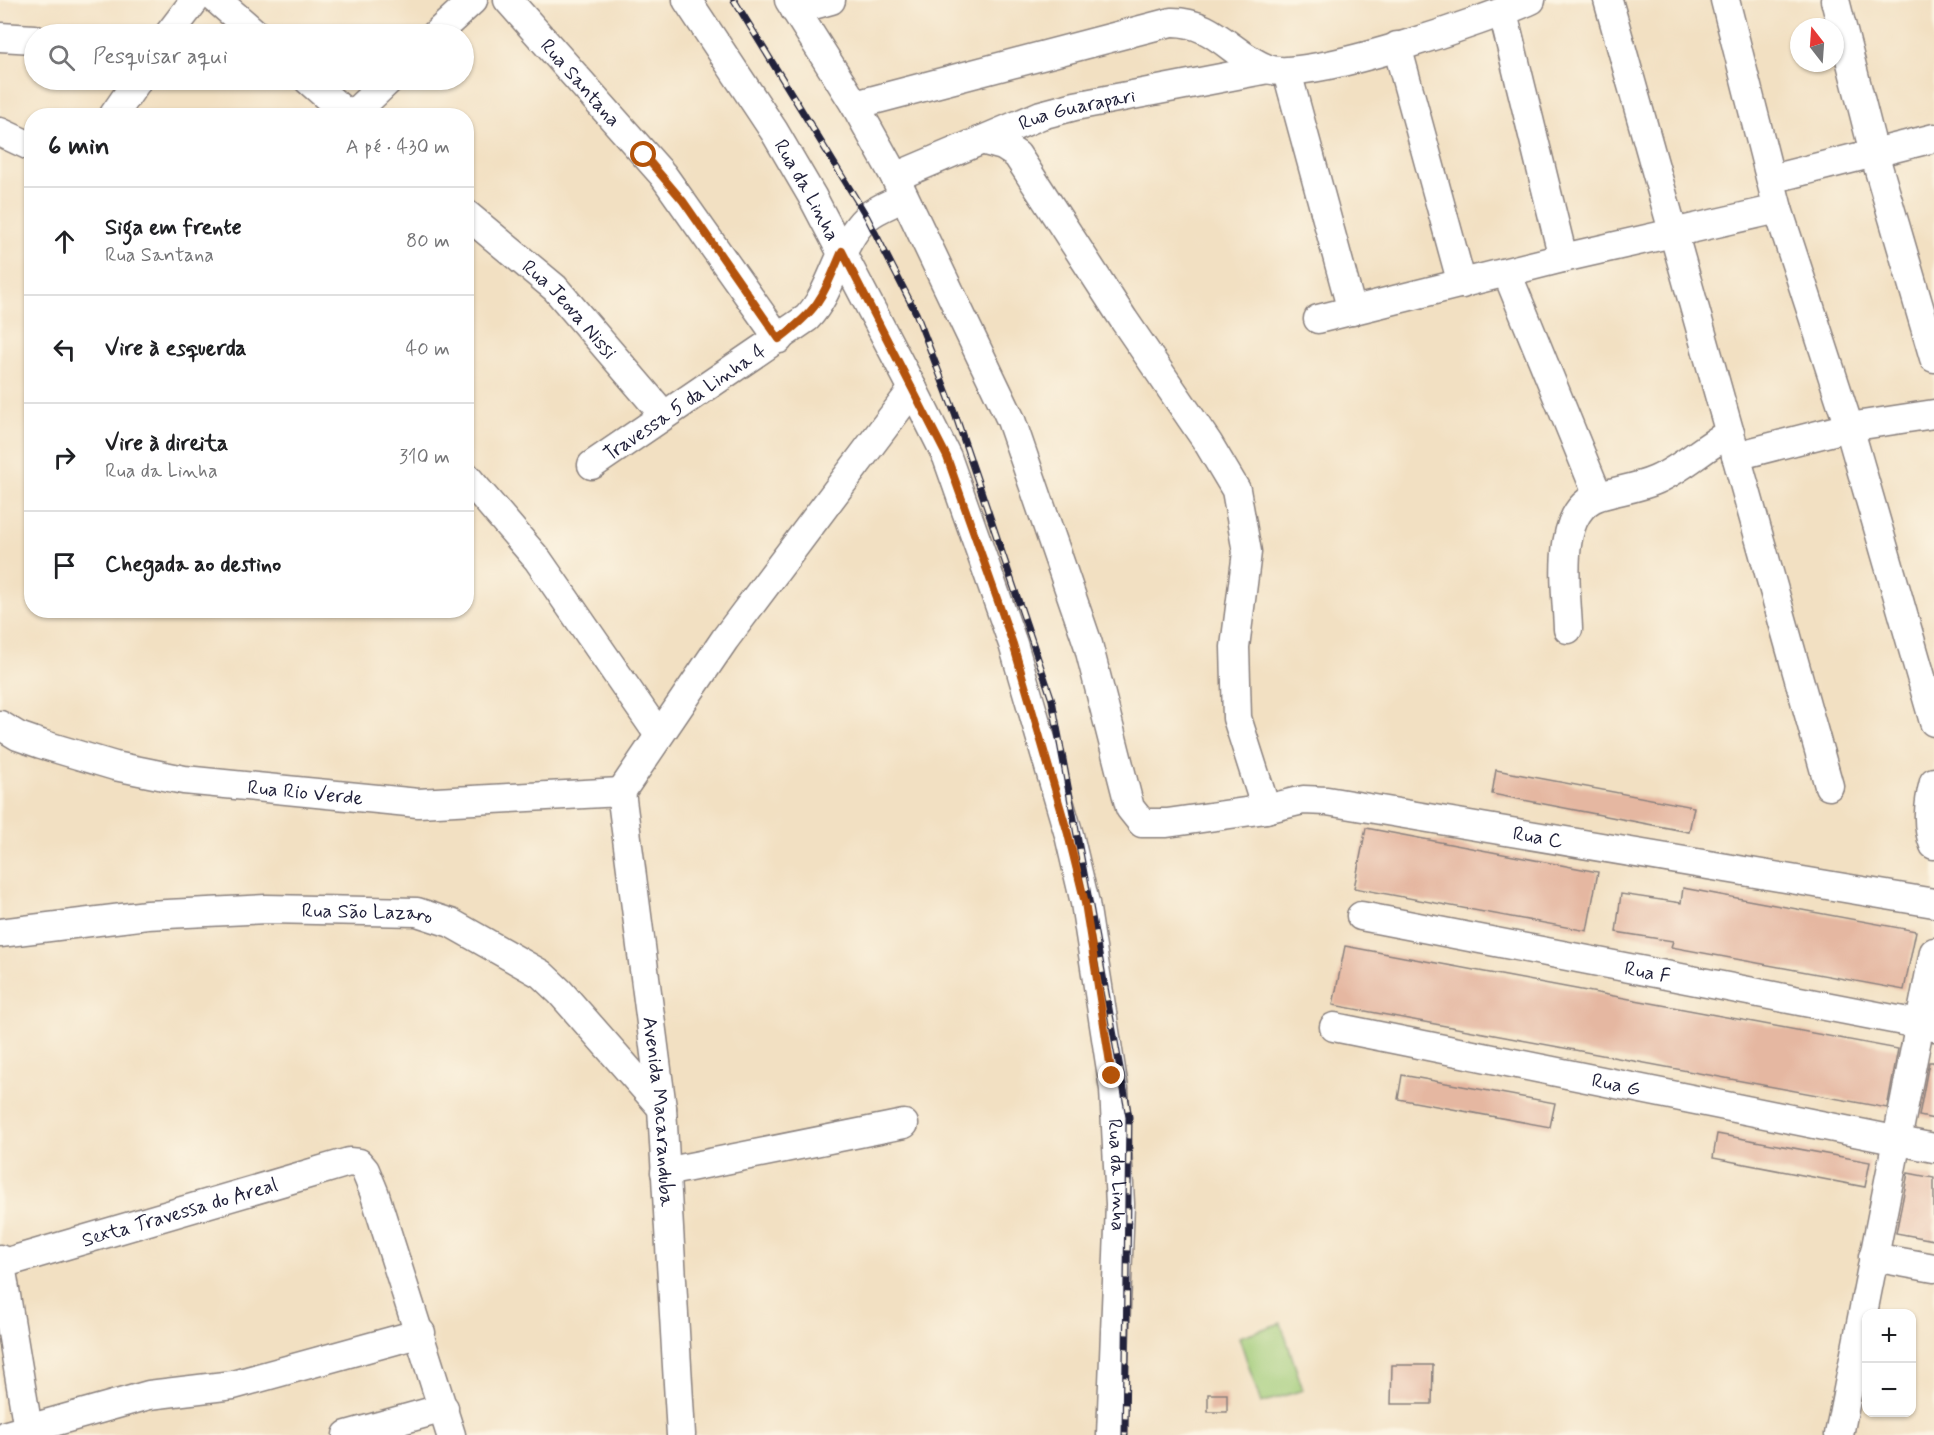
<!DOCTYPE html>
<html lang="pt">
<meta charset="utf-8">
<style>
:root{--surface:#fff;--page:#f2f2f2;--text:#202124;--muted:#757577;--line:#e0e0e0}
body{margin:0;font-family:Mynerve,sans-serif;background:var(--page);color:var(--text)}
.controls{position:absolute;right:18px;bottom:18px;display:grid;overflow:hidden;border-radius:12px;box-shadow:0 2px 4px #0004}
.controls button{width:54px;height:54px;display:grid;place-items:center;padding:0;border:0;border-bottom:2px solid var(--line);background:var(--surface);color:var(--text);font:30px sans-serif}
.compass{position:absolute;left:1790px;top:18px;width:54px;height:54px;border-radius:50%;background:var(--surface);box-shadow:0 2px 4px #0004;rotate:343deg}
.stop{position:absolute;width:18px;height:18px;margin:-14px;border:4px solid #b45309;border-radius:50%;background:#fff}
.stop.end{background:#b45309;border-color:#fff;box-shadow:0 2px 6px #0008}
.list{margin:0;padding:0;list-style:none}
h2{display:flex;justify-content:space-between;align-items:center;height:78px;margin:0;padding:0 24px;font-size:26px}
h2 small{font-size:20px;font-weight:400;color:var(--muted)}
.list li{display:grid;grid-template-columns:39px 1fr auto;gap:18px;align-items:center;box-sizing:border-box;height:108px;padding:0 24px;border-top:2px solid var(--line)}
.list b{display:block;font-size:22px;white-space:nowrap}
.list p{margin:0;font-size:20px;white-space:nowrap;color:var(--muted)}
.list em{font-size:20px;font-style:normal;color:var(--muted)}
.icon{flex:none;width:33px;height:33px;fill:none;stroke:currentColor;stroke-width:2;stroke-linecap:round;stroke-linejoin:round}
.map{position:relative;flex:none;width:1934px;height:1435px;overflow:hidden}
.search{position:absolute;background:var(--surface);box-shadow:0 2px 4px #0004;left:24px;top:24px;width:450px;height:66px;display:flex;align-items:center;gap:15px;box-sizing:border-box;padding:0 21px;border-radius:33px;color:var(--muted);font-size:22px}
.panel{position:absolute;background:var(--surface);box-shadow:0 2px 4px #0004;left:24px;top:108px;width:450px;height:510px;border-radius:24px}
.map>svg:first-child{display:block}
.grass{fill:#9fca76;stroke:#607658;stroke-width:1.5}
.building{fill:#e5b7a1}
.lines{fill:none;stroke-linecap:round;stroke-linejoin:round}
.minor-casing{stroke:#8a817e;stroke-width:31}
.minor{stroke:#fff;stroke-width:28}
.rail-casing{stroke:#22223b;stroke-width:7}
.rail{stroke:#fcf5e5;stroke-width:4.5;stroke-dasharray:14;stroke-linecap:butt}
.route{stroke:#b45309;stroke-width:8}
.labels{text-anchor:middle;stroke-width:4.5;stroke-linejoin:round;paint-order:stroke}
.street-label{font-size:20px;fill:#22223b;stroke:#fcf5e5}
</style>
<div class="map">
<svg width="1934" height="1435" viewBox="0 0 1934 1435">
<rect width="100%" height="100%" fill="#fcf5e5"/>
<filter id="ink" filterUnits="userSpaceOnUse"><feTurbulence type="fractalNoise" baseFrequency=".0167" numOctaves="2"/><feDisplacementMap in="SourceGraphic" scale="12" xChannelSelector="R" yChannelSelector="G"/><feConvolveMatrix kernelMatrix="1 2 1 2 8 2 1 2 1" color-interpolation-filters="sRGB"/></filter>
<filter id="wash" filterUnits="userSpaceOnUse"><feTurbulence type="fractalNoise" baseFrequency=".008" numOctaves="4" result="noise"/><feDisplacementMap in="SourceGraphic" scale="24" xChannelSelector="R" yChannelSelector="G"/><feGaussianBlur stdDeviation="1.35" result="paint"/><feColorMatrix in="noise" values="0 0 0 0 0 0 0 0 0 0 0 0 0 0 0 0 0 1.4 0 .05"/><feComposite in="paint" operator="in"/></filter>
<g filter="url(#wash)">
<rect width="100%" height="100%" fill="#f2e0c2"/>
<polygon class="grass" points="1281,1323 1303,1390 1261,1403 1239,1337"/>
<g id="blocks">
<g class="building">
<polygon points="1496,770 1694,807 1689,832 1492,794"/>
<polygon points="1366,828 1598,872 1587,931 1354,888"/>
<polygon points="1683,888 1916,931 1904,990 1671,947 1673,941 1616,932 1621,894 1681,903"/>
<polygon points="1345,946 1898,1049 1887,1108 1333,1005"/>
<polygon points="1929,1062 1934,1062 1934,1119 1919,1116"/>
<polygon points="1402,1075 1555,1103 1550,1127 1398,1099"/>
<polygon points="1717,1134 1870,1162 1865,1187 1713,1158"/>
<polygon points="1908,1173 1934,1178 1934,1240 1896,1233"/>
<polygon points="1392,1365 1433,1365 1432,1404 1391,1404"/>
<rect x="1208" y="1394" width="19" height="18"/>
</g>
</g>
</g>
<g filter="url(#ink)">
<use href="#blocks" fill-opacity="0" stroke="#8a817e" stroke-width="1.5"/>
<g class="lines">
<g class="minor-casing">
<g id="minor">
<polyline points="217,0 256,34"/>
<path id="s1" d="M508 0 663 175 779 339"/>
<path id="s2" d="M687 0 774 131 812 196 913 389 947 457 1013 644 1069 835 1085 903 1114 1089 1120 1204 1111 1435"/>
<path id="s3" d="M789 0 855 105 895 177 1011 420 1088 644 1130 808 1142 823H1167L1266 809 1303 800 1327 801 1934 903"/>
<polyline points="1608,0 1829,786"/>
<polyline points="1725,0 1778,209 1849,427 1934,722"/>
<polyline points="1835,0 1874,153 1934,358"/>
<polyline points="795,10 831,0"/>
<polyline points="1503,13 1563,258"/>
<polyline points="169,34 195,0"/>
<polyline points="436,34 473,0"/>
<polyline points="0,37 34,39"/>
<polyline points="1397,46 1462,284"/>
<polyline points="1287,72 1352,311"/>
<polyline points="308,80 349,116"/>
<path d="M855 105 1171 22C1214 21 1232 56 1268 69 1307 83 1489 19 1531 0"/>
<polyline points="113,116 138,80"/>
<polyline points="351,116 389,80"/>
<polyline points="0,132 32,147"/>
<polyline points="985,141 1003,146 1017,155 1124,320 1208,443 1236,490 1247,552 1235,647 1237,718 1266,809"/>
<path id="s4" d="M895 177 1041 115 1075 106 1268 69"/>
<polyline points="1771,179 1934,138"/>
<path id="s5" d="M466 214 555 288 664 415"/>
<polyline points="1507,273 1598,496"/>
<polyline points="1318,319 1563,258 1778,209"/>
<polyline points="1736,456 1849,427 1934,414"/>
<path id="s6" d="M592 465 807 318C834 290 837 245 867 217 876 209 893 203 904 197"/>
<polyline points="466,476 538,560 659,735"/>
<path d="M1568 629C1567 592 1553 511 1599 496 1619 490 1638 488 1656 480 1683 468 1704 447 1730 433"/>
<path id="s7" d="M0 725 18 736 41 744 115 766 184 780 418 803 621 792"/>
<path d="M1934 782C1928 804 1926 825 1934 845"/>
<path id="s8" d="M621 792 662 1108 681 1435"/>
<polyline points="621,792 725,639 913,389"/>
<path id="s9" d="M1361 916 1934 1027"/>
<path id="s10" d="M0 933 147 915 266 909 417 912 451 923 541 974 560 992 662 1108"/>
<path id="s11" d="M1334 1027 1934 1148"/>
<polyline points="665,1172 904,1124"/>
<polyline points="1873,1257 1934,1268"/>
<polyline points="0,1259 29,1435"/>
<path id="s12" d="M1 1264 305 1175 349 1162 359 1163 365 1170 374 1192 451 1435"/>
<polyline points="7,1435 149,1395 233,1385 421,1333"/>
<polyline points="347,1435 444,1408"/>
<polyline points="1839,1435 1934,952"/>
</g>
</g>
<use href="#minor" class="minor"/>
<g class="rail-casing">
<polyline id="rail" points="734,0 867,217 916,313 955,414 1052,700 1129,1117 1125,1435"/>
</g>
<use href="#rail" class="rail"/>
</g>
</g>
<g class="lines" filter="url(#ink)">
<path class="route" d="M644 155 683 201 779 339C820 308 822 298 842 251L947 457 1013 644 1068 834 1085 903 1112 1076"/>
</g>
<g class="labels">
<g class="street-label">
<text dy="7" stroke="none"><textPath href="#s1" startOffset="110">Rua Santana</textPath></text>
<text dy="7" stroke="none"><textPath href="#s4" startOffset="195">Rua Guarapari</textPath></text>
<text dy="7" stroke="none"><textPath href="#s2" startOffset="225">Rua da Linha</textPath></text>
<text dy="7" stroke="none"><textPath href="#s5" startOffset="141">Rua Jeova Nissi</textPath></text>
<text dy="7" stroke="none"><textPath href="#s6" startOffset="112">Travessa 5 da Linha 4</textPath></text>
<text dy="7" stroke="none"><textPath href="#s7" startOffset="315">Rua Rio Verde</textPath></text>
<text dy="7" stroke="none"><textPath href="#s3" startOffset="1302">Rua C</textPath></text>
<text dy="7" stroke="none"><textPath href="#s10" startOffset="369">Rua São Lazaro</textPath></text>
<text dy="7" stroke="none"><textPath href="#s9" startOffset="292">Rua F</textPath></text>
<text dy="7" stroke="none"><textPath href="#s11" startOffset="288">Rua G</textPath></text>
<text dy="7" stroke="none"><textPath href="#s8" startOffset="322">Avenida Macaranduba</textPath></text>
<text dy="7" stroke="none"><textPath href="#s2" startOffset="1268">Rua da Linha</textPath></text>
<text dy="7" stroke="none"><textPath href="#s12" startOffset="186">Sexta Travessa do Areal</textPath></text>
</g>
</g>
</svg>
<div class="controls">
<button>+</button>
<button>−</button>
</div>
<svg class="compass" viewBox="-18 -18 36 36"><path d="M0-13l5 13h-10z" fill="#e53935"/><path d="M0 13l5-13h-10z" fill="#757577"/></svg>
<div class="stop" style="left:644px;top:155px"></div>
<div class="stop end" style="left:1112px;top:1076px"></div>
<div class="search"><svg class="icon" aria-label="search" viewBox="0 0 24 24"><circle cx="10" cy="10" r="6"/><path d="M15 15l6 6"/></svg>Pesquisar aqui</div>
<section class="panel">
<h2>6 min<small>A pé · 430 m</small></h2>
<ul class="list">
<li><svg class="icon" aria-label="ahead" viewBox="0 0 24 24"><path d="M12 20V5M6 11l6-6 6 6"/></svg><div><b>Siga em frente</b><p>Rua Santana</p></div><em>80 m</em></li>
<li><svg class="icon" aria-label="left" viewBox="0 0 24 24"><path d="M17 20v-9H6M10 6l-5 5 5 5"/></svg><div><b>Vire à esquerda</b></div><em>40 m</em></li>
<li><svg class="icon" aria-label="right" viewBox="0 0 24 24"><path d="M7 20v-9h11M14 6l5 5-5 5"/></svg><div><b>Vire à direita</b><p>Rua da Linha</p></div><em>310 m</em></li>
<li><svg class="icon" aria-label="arrive" viewBox="0 0 24 24"><path d="M6 21V4h12l-3 4 3 4H6"/></svg><div><b>Chegada ao destino</b></div></li>
</ul>
</section>
</div>
